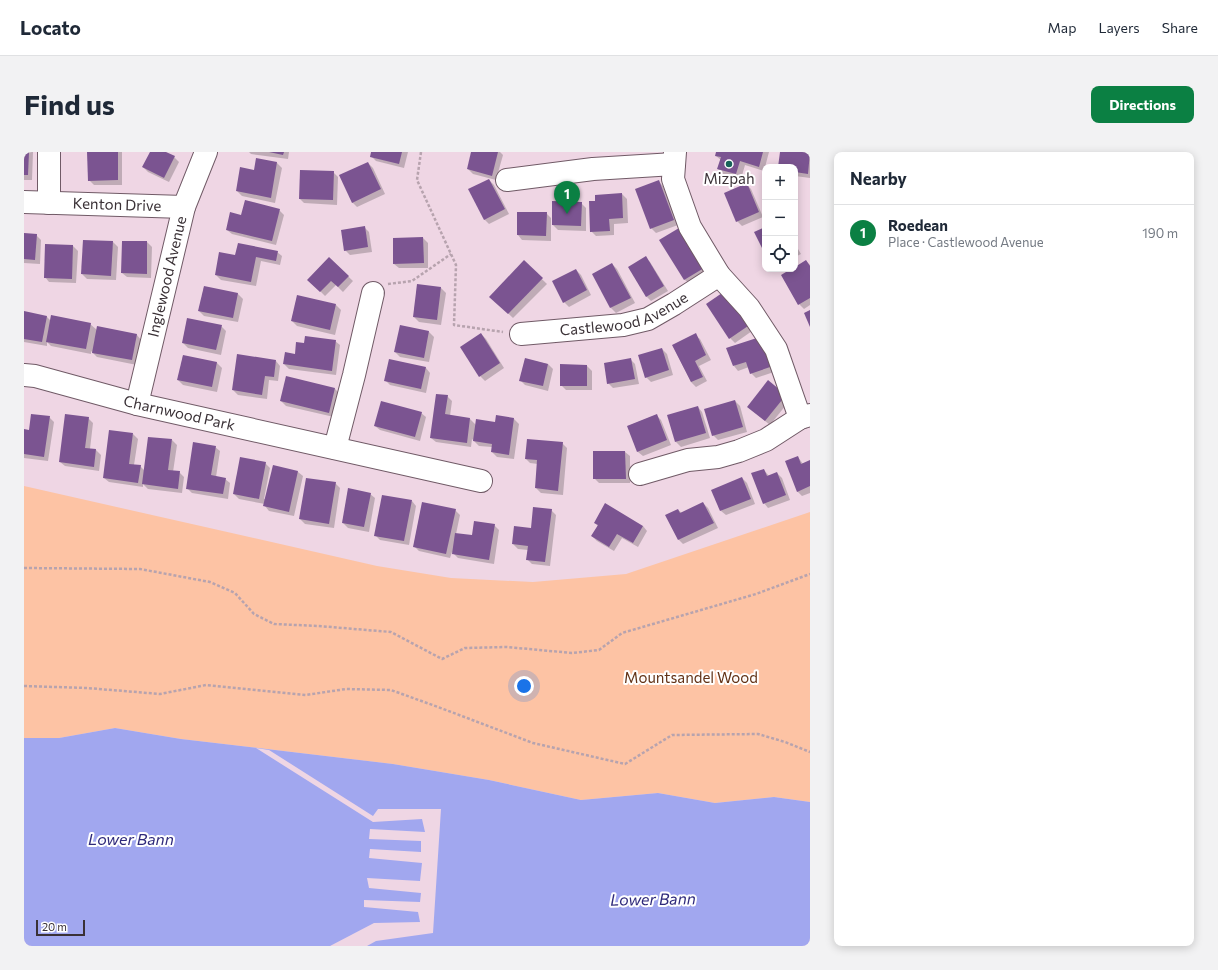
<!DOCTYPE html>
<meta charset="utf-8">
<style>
:root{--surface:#fff;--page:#f2f2f3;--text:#1f2937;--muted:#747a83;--line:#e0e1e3;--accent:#0b8043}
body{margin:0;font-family:Commissioner,sans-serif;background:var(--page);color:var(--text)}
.controls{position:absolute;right:12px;top:12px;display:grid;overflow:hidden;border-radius:8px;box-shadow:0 2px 10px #0003}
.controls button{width:36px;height:36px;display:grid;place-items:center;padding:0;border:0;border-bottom:1px solid var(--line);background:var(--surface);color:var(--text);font:20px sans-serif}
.scale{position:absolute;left:12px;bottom:10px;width:49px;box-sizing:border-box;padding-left:4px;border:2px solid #3a3136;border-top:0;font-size:11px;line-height:14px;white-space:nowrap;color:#3a3136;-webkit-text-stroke:3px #fff;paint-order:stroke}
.you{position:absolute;left:500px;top:534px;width:14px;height:14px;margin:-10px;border:3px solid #fff;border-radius:50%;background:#1a73e8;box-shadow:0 0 0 6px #1a73e833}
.badge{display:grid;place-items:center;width:26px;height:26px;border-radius:50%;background:var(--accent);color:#fff;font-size:13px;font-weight:700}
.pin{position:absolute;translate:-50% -33px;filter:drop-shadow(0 1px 2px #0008)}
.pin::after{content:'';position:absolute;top:21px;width:14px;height:12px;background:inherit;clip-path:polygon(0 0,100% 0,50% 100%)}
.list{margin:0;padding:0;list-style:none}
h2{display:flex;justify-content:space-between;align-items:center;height:52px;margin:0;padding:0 16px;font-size:17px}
h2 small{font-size:13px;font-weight:400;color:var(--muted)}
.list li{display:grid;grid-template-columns:26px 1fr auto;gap:12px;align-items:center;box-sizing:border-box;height:56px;padding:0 16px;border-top:1px solid var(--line)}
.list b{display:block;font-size:15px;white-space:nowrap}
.list p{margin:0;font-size:13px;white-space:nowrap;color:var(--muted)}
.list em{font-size:13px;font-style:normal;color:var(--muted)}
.icon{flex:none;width:22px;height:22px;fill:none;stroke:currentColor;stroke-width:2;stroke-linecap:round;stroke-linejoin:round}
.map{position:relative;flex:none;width:786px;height:794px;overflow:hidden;border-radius:8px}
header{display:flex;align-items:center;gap:24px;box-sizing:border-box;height:56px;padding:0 20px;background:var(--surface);border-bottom:1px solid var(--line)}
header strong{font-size:19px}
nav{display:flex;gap:22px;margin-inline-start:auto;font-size:14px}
.intro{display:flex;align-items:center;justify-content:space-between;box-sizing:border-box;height:96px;padding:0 24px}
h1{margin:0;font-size:28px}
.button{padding:10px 18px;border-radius:8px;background:var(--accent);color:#fff;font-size:14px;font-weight:700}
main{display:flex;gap:24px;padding:0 24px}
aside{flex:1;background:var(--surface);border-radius:8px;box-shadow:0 2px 10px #0003}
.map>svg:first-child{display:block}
.green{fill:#fdc3a4}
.water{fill:#a1a7ef}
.pier{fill:#efd6e4}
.shadow{fill:#0003}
.building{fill:#7b5491}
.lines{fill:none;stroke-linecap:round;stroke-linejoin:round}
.minor-casing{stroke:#705a66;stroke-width:24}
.path{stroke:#b7a3ae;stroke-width:2.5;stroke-dasharray:3 2;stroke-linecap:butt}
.minor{stroke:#fff;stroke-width:22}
.poi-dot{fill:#176259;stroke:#fff;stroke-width:1.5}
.labels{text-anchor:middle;stroke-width:4;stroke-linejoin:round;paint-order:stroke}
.poi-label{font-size:15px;fill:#3a3136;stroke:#fff}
.street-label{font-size:15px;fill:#3a3136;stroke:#fff}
.park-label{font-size:15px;fill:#623216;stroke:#fff}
.water-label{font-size:16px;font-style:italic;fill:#2f2a7b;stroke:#fff}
</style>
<header>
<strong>Locato</strong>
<nav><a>Map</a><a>Layers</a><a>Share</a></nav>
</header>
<div class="intro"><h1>Find us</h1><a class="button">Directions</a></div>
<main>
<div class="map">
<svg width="786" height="794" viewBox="0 0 786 794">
<rect width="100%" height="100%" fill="#efd6e4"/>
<polygon class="green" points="0,334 353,414 427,426 509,430 602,422 786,360 786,650 750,645 691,651 634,641 557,648 465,628 369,612 157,587 91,576 35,586 0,586"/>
<polygon class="water" points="91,576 157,587 369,612 465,628 557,648 634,641 691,651 750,645 786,650 786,794 0,794 0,586 35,586"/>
<polygon class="pier" points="232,596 245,598 349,664 354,657 417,657 409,781 352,789 343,794 306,794 350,771 396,770 394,760 340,755 340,748 396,750 397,741 345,736 343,726 396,729 398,711 345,706 346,697 397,700 397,689 345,687 346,677 401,680 398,667 349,670"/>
<g class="shadow">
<polygon points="0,0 9,0 8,28 0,28"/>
<polygon points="64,0 98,0 98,33 70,33 65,28"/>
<polygon points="127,0 140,0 150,5 155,10 145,30 124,20 119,15"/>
<polygon points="225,0 265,0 264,7 227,2"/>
<polygon points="348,0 384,0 380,16 352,9 347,4"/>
<polygon points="448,0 476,0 479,3 472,28 449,22 444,17"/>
<polygon points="693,0 745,0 740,19 721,13 717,27 699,22 694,17 697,8 692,4"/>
<polygon points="757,0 786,0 786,26 771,24 771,15 755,15"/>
<polygon points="233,7 253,11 258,16 251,51 218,44 213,39 231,19"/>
<polygon points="344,11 349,16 361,42 333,55 328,50"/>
<polygon points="309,20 314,25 313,53 280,51 276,47"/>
<polygon points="465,28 470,33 485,62 465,72 460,67"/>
<polygon points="634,29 639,34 654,73 632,81 627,76"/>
<polygon points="722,32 727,37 739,65 718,74 713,69"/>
<polygon points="598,42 603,47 604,71 590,72 590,83 572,84 567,79 572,50"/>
<polygon points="557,51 562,56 562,79 534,78 529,73"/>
<polygon points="255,58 260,63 252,93 208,82 203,78 218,64"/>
<polygon points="494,61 522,61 527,66 527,89 498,88 494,83"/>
<polygon points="340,75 345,80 348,100 326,103 321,98"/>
<polygon points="0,82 12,83 17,88 16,112 0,111"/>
<polygon points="660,82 684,121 666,132 661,128 637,88"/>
<polygon points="399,86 404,91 404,116 375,116 370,112"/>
<polygon points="89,90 94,95 92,128 63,127 58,122"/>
<polygon points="99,90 123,90 128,95 127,126 103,125 98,121"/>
<polygon points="771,92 777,102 771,105"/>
<polygon points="49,94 54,99 52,131 25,130 21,125"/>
<polygon points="253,100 258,104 256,113 237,109 232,134 197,128 192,123 212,104"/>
<polygon points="305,106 329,129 319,140 312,133 301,144 285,128"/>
<polygon points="621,106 626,110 644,139 627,149 622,144"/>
<polygon points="782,109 786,113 786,153 780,157 775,152 769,117"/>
<polygon points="500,110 523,132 489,166 467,145"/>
<polygon points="588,112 593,117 611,151 592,161 587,156 569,122"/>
<polygon points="552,118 557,123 567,143 545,155 540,150"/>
<polygon points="394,133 417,136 422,141 417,173 395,170 390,165"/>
<polygon points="180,135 214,142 219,147 214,170 180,164 175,159"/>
<polygon points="701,141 728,179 711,191 706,186"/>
<polygon points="312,153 317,158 311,183 273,174 268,169"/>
<polygon points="0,160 23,165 27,169 66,172 73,178 113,183 117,188 113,213 73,205 67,199 67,202 27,194 23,190 23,194 0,190"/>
<polygon points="197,174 202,179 197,203 164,196 159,191"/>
<polygon points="376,175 405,180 410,185 405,210 376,205 371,200"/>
<polygon points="457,182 462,187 480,216 461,229 456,224"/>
<polygon points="671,183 676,187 687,208 675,214 683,229 672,235 667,230 649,194"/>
<polygon points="738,185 753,219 732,226 727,221 725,215 714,219 710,214"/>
<polygon points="311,189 316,193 312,223 265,217 260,212 271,203 281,192"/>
<polygon points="638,197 643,202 649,223 627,230 622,225"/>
<polygon points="159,204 193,211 198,216 193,240 159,233 154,228"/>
<polygon points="501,207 524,212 529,217 524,239 501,233 496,228"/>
<polygon points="606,207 611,212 615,232 589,236 584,231"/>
<polygon points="252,209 256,214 254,229 245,228 243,247 214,243 209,238"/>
<polygon points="563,214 568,219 568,238 542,238 537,233"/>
<polygon points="402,216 406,221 402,241 366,233 361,228"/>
<polygon points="263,225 311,237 316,242 310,265 262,254 257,249"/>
<polygon points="744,230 766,248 746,273 724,255"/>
<polygon points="423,244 428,249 426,264 446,267 452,273 472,271 490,267 495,272 490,307 473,305 468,300 468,295 455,294 448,287 447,295 412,290 407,286"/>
<polygon points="711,249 716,254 723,280 694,288 689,283"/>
<polygon points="674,255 678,260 686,286 657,295 652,290"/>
<polygon points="397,261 402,265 396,289 356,278 351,274"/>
<polygon points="632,263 637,268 647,293 619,304 614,300 604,274"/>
<polygon points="25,265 30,270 24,309 0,306 0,278 6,279"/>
<polygon points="64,266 69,271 66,297 72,298 77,303 75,319 41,314 36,310"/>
<polygon points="109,282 114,287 110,313 116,314 121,319 148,288 153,293 149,320 155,320 160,325 158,341 124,337 119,332 119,335 85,330 80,326"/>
<polygon points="538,291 543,296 539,343 517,341 512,336 514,312 506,311 502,307"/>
<polygon points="191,295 196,299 192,325 201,327 206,331 204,347 168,341 163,336"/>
<polygon points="570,300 601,300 606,304 606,331 575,331 570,326"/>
<polygon points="774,305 779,312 786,309 786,341 778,344 773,339"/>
<polygon points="241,311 246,316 240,347 242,347 250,314 274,320 279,324 270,364 245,359 241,354 241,352 215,347 210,342"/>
<polygon points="740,318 745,324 753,321 758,326 766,348 744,356 740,351"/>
<polygon points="718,326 723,331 731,352 702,363 697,359"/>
<polygon points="311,331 316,336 310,376 281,372 276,367"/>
<polygon points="346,342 351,346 345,380 324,376 319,371"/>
<polygon points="388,349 392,354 385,393 356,388 351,383"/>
<polygon points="679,351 684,356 694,376 659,392 655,388 654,358 658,361"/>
<polygon points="431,358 436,363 432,382 449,384 470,373 475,378 470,412 434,406 428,400 426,406 395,399 390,394"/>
<polygon points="527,358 532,363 526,414 508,412 503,407 504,398 494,397 489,392 508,377"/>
<polygon points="571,371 619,374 623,379 614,395 598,386 590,399 573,389 568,384 574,374"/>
</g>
<g class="building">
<polygon points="0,0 5,0 4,23 0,23"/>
<polygon points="63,0 94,0 94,28 64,29"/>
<polygon points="126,0 142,0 151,4 140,26 118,15"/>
<polygon points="245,0 260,0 259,3"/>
<polygon points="347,0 378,0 375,12 346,5"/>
<polygon points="447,0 474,0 468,24 443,17"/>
<polygon points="692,0 739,0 735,15 716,9 712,22 693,17 697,5 691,4"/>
<polygon points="756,0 786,0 784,22 771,20 771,15 754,15"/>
<polygon points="232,6 253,10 247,46 212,39 216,15 230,18"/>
<polygon points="344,10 357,37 328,51 315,23"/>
<polygon points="276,18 310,19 309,48 275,47"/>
<polygon points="465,27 481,57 460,68 444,37"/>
<polygon points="635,28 650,68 626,77 611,37"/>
<polygon points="723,31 735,60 712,70 700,41"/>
<polygon points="598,41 599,66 585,67 586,79 566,80 565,49 571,49 571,43"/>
<polygon points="221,48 256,57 248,89 202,78 206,60 217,63"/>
<polygon points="528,49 558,50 557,74 528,73"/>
<polygon points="493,60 523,60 522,84 493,83"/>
<polygon points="341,74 344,95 320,99 317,78"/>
<polygon points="741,75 741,102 730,80"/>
<polygon points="655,76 680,116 660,128 635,88"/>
<polygon points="0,81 13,82 11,108 0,107"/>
<polygon points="399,85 400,111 369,112 369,86"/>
<polygon points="59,88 89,89 87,124 57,122"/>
<polygon points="98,89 123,89 123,122 97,121"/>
<polygon points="214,91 254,99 252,109 232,105 227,130 191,123 195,100 211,103"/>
<polygon points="21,92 49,93 48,127 20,126"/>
<polygon points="622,104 640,134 622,145 604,115"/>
<polygon points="305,105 325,124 314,135 307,129 296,140 283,128"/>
<polygon points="500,108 519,126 484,162 465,145"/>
<polygon points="782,108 786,114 786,146 774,153 757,123 767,117 771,117 771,115"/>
<polygon points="588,111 607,146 586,156 568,122"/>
<polygon points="552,117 563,138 539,151 528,129"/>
<polygon points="393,132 417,135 413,168 389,165"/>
<polygon points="180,134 214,141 209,166 174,159"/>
<polygon points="701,139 724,174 705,187 682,152"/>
<polygon points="273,143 312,152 306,178 267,169"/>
<polygon points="786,158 786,175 780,161"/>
<polygon points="0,159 23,164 18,190 0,187"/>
<polygon points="27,163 67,171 62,197 22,190"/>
<polygon points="163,166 198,173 192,198 158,191"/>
<polygon points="376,173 405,179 400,206 370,200"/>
<polygon points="73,174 113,182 108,208 68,201"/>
<polygon points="457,181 476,211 455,225 436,195"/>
<polygon points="672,181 682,203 671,209 679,225 667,230 648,193"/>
<polygon points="281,184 312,188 308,219 259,212 261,200 271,202 272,190 280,191"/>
<polygon points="739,184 749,214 726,222 722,210 709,214 702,196"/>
<polygon points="638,196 645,218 621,226 614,203"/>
<polygon points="213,202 252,208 250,225 241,224 238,243 208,238"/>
<polygon points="159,203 193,210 188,235 153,228"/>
<polygon points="501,206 524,212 519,234 495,229"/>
<polygon points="607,206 611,227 583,232 580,211"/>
<polygon points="365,207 402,215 397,237 360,229"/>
<polygon points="536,212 563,213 563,234 536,234"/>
<polygon points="262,224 311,236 305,261 256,249"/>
<polygon points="744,228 762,243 741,269 723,255"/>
<polygon points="412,242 424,243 421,262 446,266 443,291 406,286"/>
<polygon points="711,248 719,275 688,284 680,257"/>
<polygon points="357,249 398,260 391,285 350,274"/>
<polygon points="674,254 682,281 651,290 643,263"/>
<polygon points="7,262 26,264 20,305 0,302 0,277 5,278"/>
<polygon points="41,262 65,265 61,296 72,297 70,315 35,310"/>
<polygon points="633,262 643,288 613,300 603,274"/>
<polygon points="472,263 490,266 485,303 467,300 468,292 449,289 452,267 471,270"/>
<polygon points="85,278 109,281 105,312 117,313 114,331 79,326"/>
<polygon points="124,285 148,287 144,318 156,319 154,337 118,332"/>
<polygon points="503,287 539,290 534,339 511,336 513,308 501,307"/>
<polygon points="169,290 192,294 187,323 202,326 199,342 162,337"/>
<polygon points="569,299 601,299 602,327 569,327"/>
<polygon points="774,304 777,312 786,308 786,334 773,340 761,309"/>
<polygon points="216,305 242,310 235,347 209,342"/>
<polygon points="249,313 274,319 265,360 239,354"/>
<polygon points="740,317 743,324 753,320 762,343 739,352 727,321"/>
<polygon points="718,325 727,347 696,359 687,338"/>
<polygon points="282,326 312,330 305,372 275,367"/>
<polygon points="324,336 347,341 340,375 318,371"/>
<polygon points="358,343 388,348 380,389 350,384"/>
<polygon points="398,350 432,357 422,402 389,395"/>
<polygon points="679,350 690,371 654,388 641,363 654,357 656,361"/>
<polygon points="581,351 619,374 609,391 593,382 585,395 567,384 574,373 570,371"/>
<polygon points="509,355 528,357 521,410 502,408 504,394 488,392 490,374 507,376"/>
<polygon points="450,369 471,372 465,408 428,402 431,381 448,383"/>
</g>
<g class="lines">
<g class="minor-casing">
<g id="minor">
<polyline points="651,0 649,27 666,75 695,123 725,156 752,197 776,266"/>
<polyline points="483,28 569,17 650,12"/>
<path id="s1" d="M0 50 160 55"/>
<polyline points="25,51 25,0"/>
<path id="s2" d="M497 182 599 173 624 167 650 152 695 123"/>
<path id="s3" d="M0 223 11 224 113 252 457 329"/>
<path id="s4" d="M113 252 160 55 182 0"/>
<polyline points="311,296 330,223 349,141"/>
<polyline points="616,322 664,308 694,305 715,299 742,288 776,266 786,263"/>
</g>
</g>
<g class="path">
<polyline points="397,0 393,28 432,113 430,173 479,180"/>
<polyline points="364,132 388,129 427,102"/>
<polyline points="0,416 116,417 186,430 211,441 230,462 250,472 295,474 367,480 418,507 441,496 483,495 548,501 575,498 598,481 732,442 786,422"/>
<polyline points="0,534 63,536 136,542 182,533 282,543 322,537 367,538 414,555 509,591 601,612 648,583 734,582 761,590 786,600"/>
</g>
<use href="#minor" class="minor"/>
</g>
<circle class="poi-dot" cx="705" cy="12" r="4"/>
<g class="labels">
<g class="poi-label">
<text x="705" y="32">Mizpah</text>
</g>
<g class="street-label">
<text dy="5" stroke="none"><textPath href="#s1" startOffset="93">Kenton Drive</textPath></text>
<text dy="5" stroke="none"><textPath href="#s4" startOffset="131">Inglewood Avenue</textPath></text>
<text dy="5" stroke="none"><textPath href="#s2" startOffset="106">Castlewood Avenue</textPath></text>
<text dy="5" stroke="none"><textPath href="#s3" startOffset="160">Charnwood Park</textPath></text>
</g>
<g class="park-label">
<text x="667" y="531">Mountsandel Wood</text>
</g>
<g class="water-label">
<text x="107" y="693">Lower Bann</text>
<text transform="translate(629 747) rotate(-1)" y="6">Lower Bann</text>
</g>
</g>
</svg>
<div class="controls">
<button>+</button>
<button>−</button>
<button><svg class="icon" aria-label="locate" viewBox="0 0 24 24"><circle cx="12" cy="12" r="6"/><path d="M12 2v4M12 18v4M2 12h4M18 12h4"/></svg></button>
</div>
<div class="scale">20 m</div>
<div class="you"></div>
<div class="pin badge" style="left:543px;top:62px">1</div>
</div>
<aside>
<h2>Nearby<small></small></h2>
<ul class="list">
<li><span class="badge">1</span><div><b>Roedean</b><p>Place · Castlewood Avenue</p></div><em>190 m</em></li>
</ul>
</aside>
</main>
